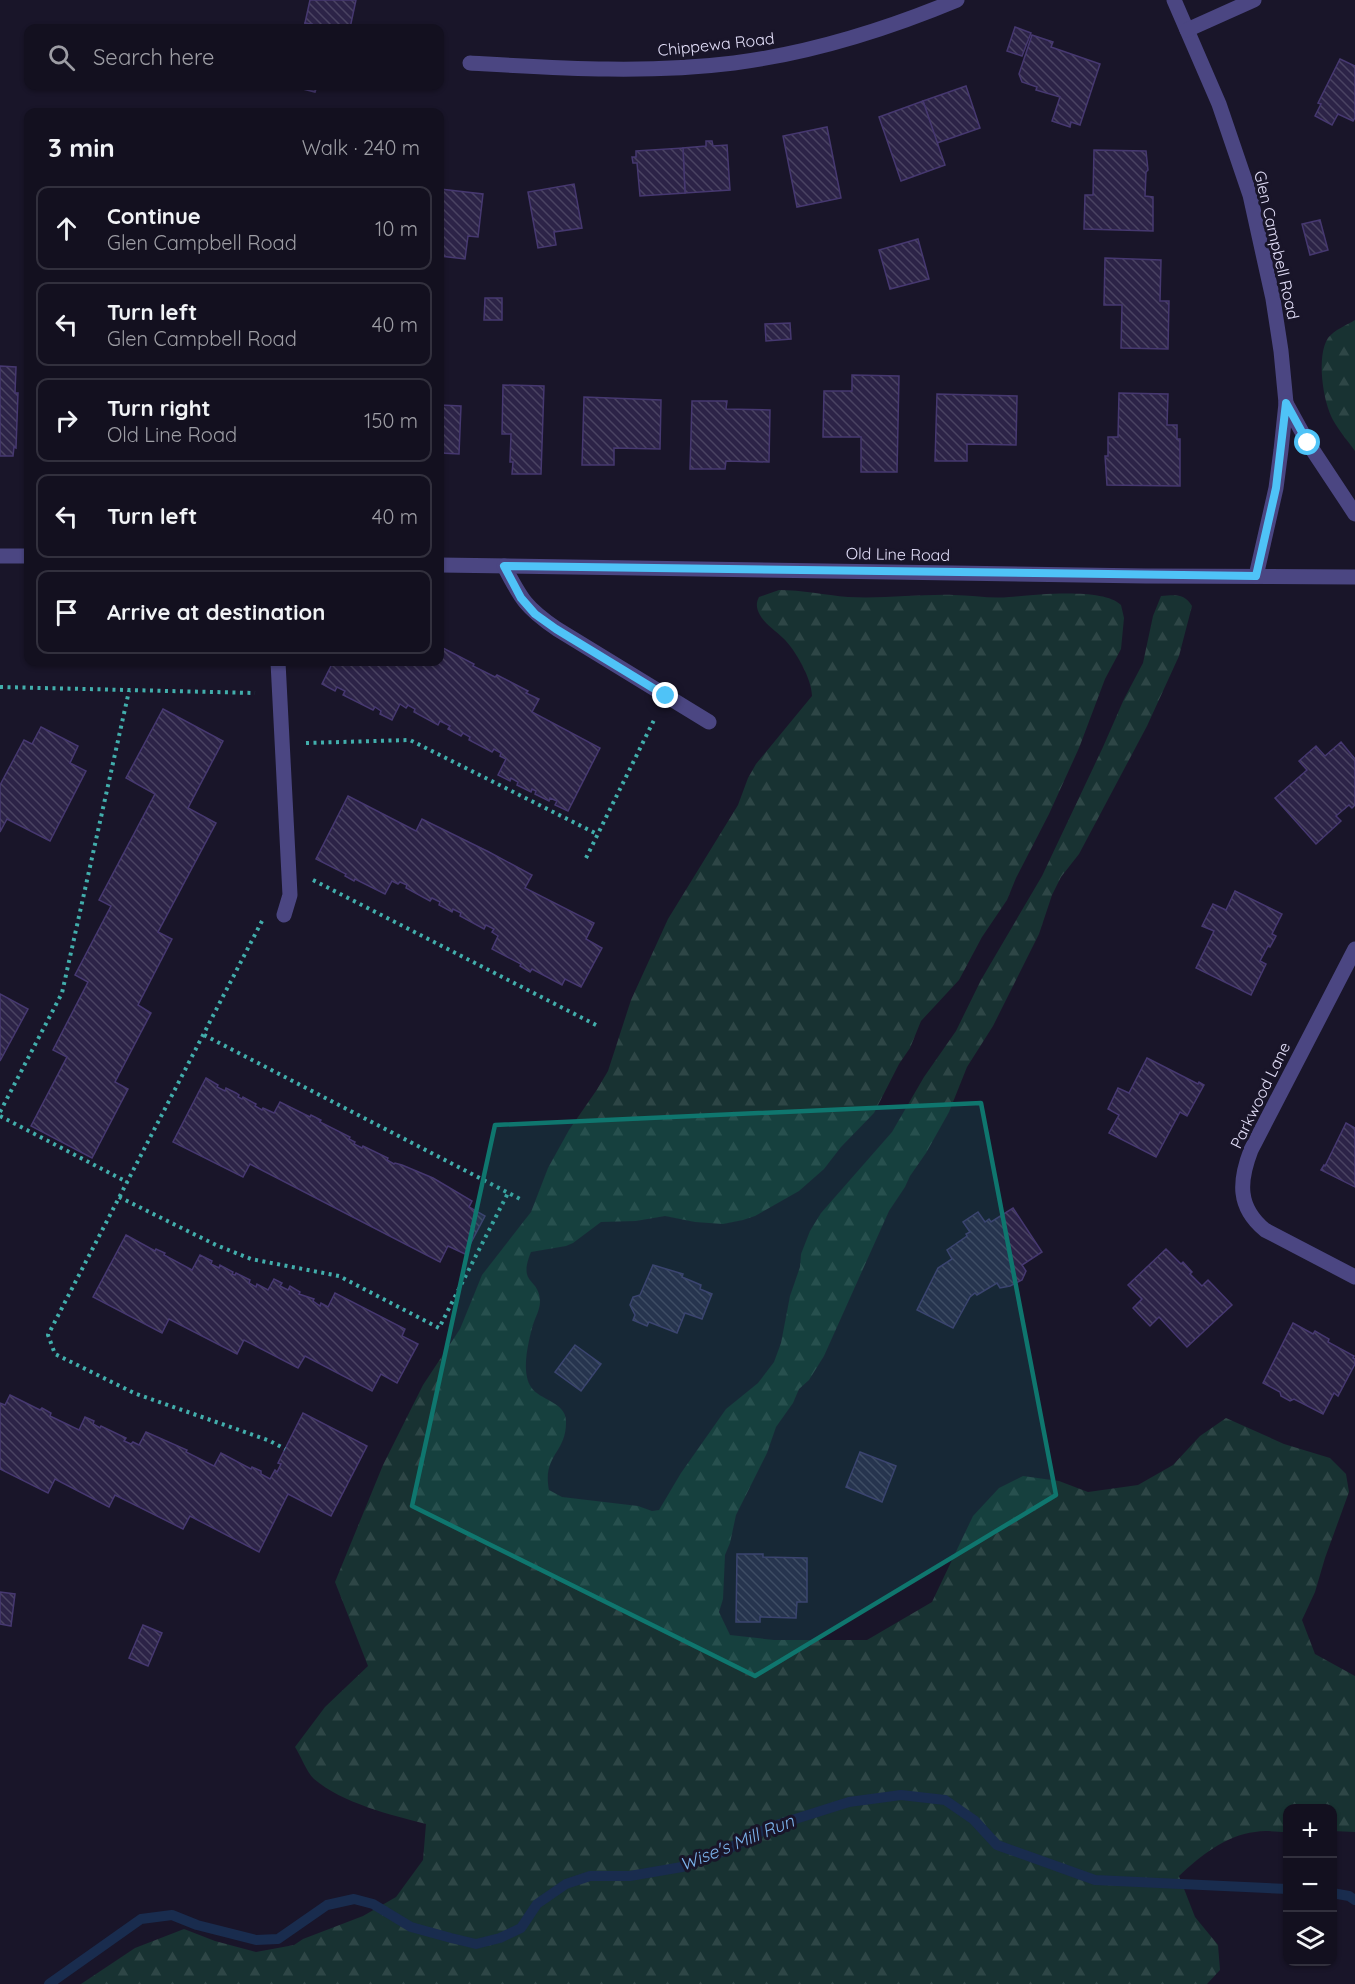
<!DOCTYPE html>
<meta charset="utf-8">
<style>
:root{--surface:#13101f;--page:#1c1928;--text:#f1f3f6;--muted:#9d9da4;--line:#32303d}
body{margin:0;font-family:Quicksand,sans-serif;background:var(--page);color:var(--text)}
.controls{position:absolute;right:18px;bottom:18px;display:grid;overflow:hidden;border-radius:12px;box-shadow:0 2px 4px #0004}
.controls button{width:54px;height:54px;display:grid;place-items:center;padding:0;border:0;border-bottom:2px solid var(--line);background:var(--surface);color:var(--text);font:30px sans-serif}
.stop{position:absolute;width:18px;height:18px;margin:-14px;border:4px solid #4fc3f7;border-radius:50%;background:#fff}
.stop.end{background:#4fc3f7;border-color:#fff;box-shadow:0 2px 6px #0008}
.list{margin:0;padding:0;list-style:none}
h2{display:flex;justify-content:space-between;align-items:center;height:78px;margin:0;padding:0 24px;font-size:26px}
h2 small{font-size:20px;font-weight:400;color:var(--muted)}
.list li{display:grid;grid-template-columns:39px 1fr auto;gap:18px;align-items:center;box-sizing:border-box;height:84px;margin:0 12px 12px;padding:0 12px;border:2px solid var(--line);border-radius:12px}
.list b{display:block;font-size:22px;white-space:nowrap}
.list p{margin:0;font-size:20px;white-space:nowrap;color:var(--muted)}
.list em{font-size:20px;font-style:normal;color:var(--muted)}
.icon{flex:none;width:33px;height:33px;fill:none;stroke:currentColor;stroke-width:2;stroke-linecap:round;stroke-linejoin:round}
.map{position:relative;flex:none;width:1355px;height:1984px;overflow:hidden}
.search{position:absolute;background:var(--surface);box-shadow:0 2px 4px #0004;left:24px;top:24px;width:420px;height:66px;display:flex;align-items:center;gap:15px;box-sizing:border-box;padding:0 21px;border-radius:12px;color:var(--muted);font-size:22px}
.panel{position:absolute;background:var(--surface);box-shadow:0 2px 4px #0004;left:24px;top:108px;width:420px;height:558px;border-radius:12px}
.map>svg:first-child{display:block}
.forest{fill:url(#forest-firs)}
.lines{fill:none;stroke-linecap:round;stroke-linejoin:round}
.stream{stroke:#192c4e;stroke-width:10}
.building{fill:url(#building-back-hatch);stroke:#463870;stroke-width:1.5}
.path{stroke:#42aeac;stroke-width:4;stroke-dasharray:3 4.5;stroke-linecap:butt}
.minor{stroke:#4b4682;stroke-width:15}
.route{stroke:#4fc3f7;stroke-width:8}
.marked{fill:#0f766e;fill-opacity:0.2;stroke:#0f766e;stroke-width:4.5;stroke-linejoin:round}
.labels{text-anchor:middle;stroke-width:6;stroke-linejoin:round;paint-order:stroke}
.street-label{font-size:16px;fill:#e5e1fb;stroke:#191529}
.water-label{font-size:18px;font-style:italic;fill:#7cb4ed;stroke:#191529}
</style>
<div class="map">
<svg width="1355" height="1984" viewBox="0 0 1355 1984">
<defs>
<pattern id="forest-firs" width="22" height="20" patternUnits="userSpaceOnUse" patternTransform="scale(1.5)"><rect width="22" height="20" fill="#183232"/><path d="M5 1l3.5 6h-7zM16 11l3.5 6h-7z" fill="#2e4646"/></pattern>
<pattern id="building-back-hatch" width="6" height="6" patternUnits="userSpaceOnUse" patternTransform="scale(1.5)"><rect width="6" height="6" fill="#2c2347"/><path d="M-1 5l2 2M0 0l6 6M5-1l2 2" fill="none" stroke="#4a4362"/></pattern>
</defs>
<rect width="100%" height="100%" fill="#191529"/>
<g class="forest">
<path d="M1355 320V451C1348 441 1339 431 1333 420 1323 402 1316 356 1328 338 1334 330 1347 325 1355 320Z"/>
<path d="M779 590C802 590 825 595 848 597 883 599 919 594 954 595 972 595 991 599 1009 597 1034 595 1103 587 1121 605L1124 618 1121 649 1105 679 1079 748 1049 814 1016 878 1007 900 982 937 959 980 921 1021 910 1048 899 1064 874 1113 841 1147 824 1169 799 1191 755 1216 743 1220 723 1224 695 1222 665 1216 636 1221 601 1222 573 1243 566 1246 531 1252C517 1286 540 1277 540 1302 540 1310 534 1320 532 1328 528 1344 521 1372 531 1387 539 1400 566 1402 566 1421 567 1453 542 1455 549 1490L562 1497 638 1506 652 1511 659 1510 681 1473 726 1409 758 1383 774 1362 781 1343 790 1296 800 1267 801 1254 810 1231 821 1213 892 1132 924 1077 956 1031 981 980 1042 876 1103 747 1124 699 1143 663 1153 616 1161 596C1175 595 1184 593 1192 606L1179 656 1147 726 1079 854 1061 877 1052 895 1039 934 993 1026 967 1067 949 1112 926 1153 910 1176 905 1187 889 1211 824 1356 809 1380 799 1389 793 1403 776 1427 767 1453 736 1515 730 1543 725 1555 723 1599 719 1612 730 1635 774 1640H867L932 1602 973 1516 999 1488 1023 1476 1059 1481 1088 1492 1138 1485 1173 1465 1200 1436 1226 1418 1284 1444 1330 1458 1346 1474 1349 1492 1325 1558 1315 1592 1302 1620 1315 1654 1355 1676V1832L1333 1831 1332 1808H1288L1287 1832C1277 1832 1265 1830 1255 1832 1226 1835 1199 1857 1179 1876L1195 1917 1218 1945 1220 1970 1207 1984H81L135 1948 184 1929 215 1941 256 1952 294 1945 303 1939 363 1916 396 1897 423 1860 426 1824C391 1815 342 1803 314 1779 306 1771 301 1756 295 1747L325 1707 368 1666 335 1582 383 1465 423 1385 460 1329 482 1275 531 1212 548 1168 569 1130 596 1091 608 1071 631 1000 668 919 738 805 748 778 756 764 812 696C812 679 795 649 783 638 776 631 764 623 760 615 756 608 756 603 759 597Z"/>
</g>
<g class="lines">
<g class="stream">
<polyline points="1332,1893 1349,1896 1355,1900"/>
<polyline points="49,1984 141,1919 172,1915 197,1925 256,1940 278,1939 327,1905 354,1899 373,1904 411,1927 451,1938 476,1944 500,1938 521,1928 537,1904 566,1884 590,1876 630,1876 682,1867 724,1851 770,1827 849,1802 901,1795 945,1800 974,1820 997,1845 1095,1880 1288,1889"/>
</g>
</g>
<g class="building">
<polygon points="310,0 356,0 350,28 330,28 305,23"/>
<polygon points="305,23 330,28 304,28"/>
<polygon points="1015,27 1031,33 1022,56 1007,51"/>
<polygon points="1032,35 1053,42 1051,47 1100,64 1080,125 1071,122 1070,127 1052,121 1060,97 1036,90 1037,87 1022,82 1019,74"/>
<polygon points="1340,59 1355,66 1355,118 1353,121 1338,114 1332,125 1315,116 1321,104 1318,103"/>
<polygon points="291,86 317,86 315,92"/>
<polygon points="966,86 980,128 937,143 923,101"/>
<polygon points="923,101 945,165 901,181 879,117"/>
<polygon points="827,127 841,198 797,207 783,136"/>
<polygon points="706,141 712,141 713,146 727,145 730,190 685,193 683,148 706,146"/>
<polygon points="683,148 685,193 640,196 637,163 633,163 632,157 636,157 636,151"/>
<polygon points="1094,150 1146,151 1148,170 1146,172 1145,196 1153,197 1153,231 1084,229 1085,195 1093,195"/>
<polygon points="574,184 582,228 554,232 556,245 538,248 528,192"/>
<polygon points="440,189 483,194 478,237 468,236 465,259 440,256"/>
<polygon points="1320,220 1328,250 1310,255 1302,224"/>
<polygon points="918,239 929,279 890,289 879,250"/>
<polygon points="1105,258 1161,260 1160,301 1169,301 1168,349 1121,348 1122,305 1104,305"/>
<polygon points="485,298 502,298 502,320 484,320"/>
<polygon points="790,323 791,339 766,341 765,324"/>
<polygon points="0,366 16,367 15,393 18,393 16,448 14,447 13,456 0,456"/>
<polygon points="852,375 899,376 897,472 861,472 861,437 823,437 824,391 852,391"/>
<polygon points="503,385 544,386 541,474 512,474 513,462 510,462 511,434 502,434"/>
<polygon points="1119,393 1168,394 1167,425 1177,425 1177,439 1180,439 1180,486 1107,485 1105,456 1108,456 1108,437 1118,437"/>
<polygon points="937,394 1017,396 1016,445 967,444 967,461 935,461"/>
<polygon points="584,397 661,400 660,449 614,448 614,465 582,465"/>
<polygon points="692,401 727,401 726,409 770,410 769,462 726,461 725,469 690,469"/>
<polygon points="440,405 461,406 459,454 440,453"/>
<polygon points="440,648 443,648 474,664 473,666 495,677 497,675 528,691 526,693 539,699 532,712 600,748 568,811 555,805 557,801 550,798 549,801 535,794 536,791 532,789 531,792 517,785 518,782 511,778 510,781 498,775 506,759 500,756 501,753 494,749 492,752 469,740 470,737 463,733 461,736 448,729 450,726 440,721 438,725 414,712 415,709 408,705 406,708 400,704 392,720 380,714 381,711 375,707 373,710 343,695 345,691 337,687 335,691 322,684 333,662 440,662"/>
<polygon points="163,709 223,741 188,808 216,823 158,932 172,939 138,1005 151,1013 115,1082 128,1089 92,1158 31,1126 67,1057 53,1050 88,982 75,975 111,906 99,900 155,794 126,778"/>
<polygon points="41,727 78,746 70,763 86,771 50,841 7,819 0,832 0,785 24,740 32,744"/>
<polygon points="1341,742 1355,759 1355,805 1352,808 1349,805 1336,816 1341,821 1316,844 1275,798 1307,770 1299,761 1316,746 1325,756"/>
<polygon points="348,796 416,831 422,819 489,852 532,875 525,888 594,923 586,939 602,948 581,987 565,979 562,985 532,969 530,972 520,966 521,964 492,949 498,936 492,932 494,929 486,925 484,929 460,916 461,913 453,909 452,912 439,905 440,902 432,898 430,901 406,888 407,885 400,882 398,884 392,881 385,894 355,879 354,881 345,876 346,874 316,859"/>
<polygon points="1235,891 1282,914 1272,934 1276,936 1270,947 1268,946 1260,961 1266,964 1251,995 1196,968 1214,931 1202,926 1213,904 1226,910"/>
<polygon points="0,994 28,1009 0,1061"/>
<polygon points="1147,1058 1198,1084 1199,1082 1204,1085 1187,1116 1180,1112 1156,1157 1109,1133 1119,1115 1108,1109 1118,1088 1129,1093"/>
<polygon points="206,1078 218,1085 217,1087 225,1091 226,1088 236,1093 239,1095 238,1097 242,1099 243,1097 256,1104 255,1106 262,1110 263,1108 274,1113 280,1102 310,1117 311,1115 321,1120 320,1122 350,1137 349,1139 355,1142 354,1144 362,1148 363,1146 388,1158 387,1160 394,1164 395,1163 402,1165 433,1178 472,1201 469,1207 485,1216 465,1254 448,1246 440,1262 250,1164 243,1177 173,1142"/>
<polygon points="1346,1123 1355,1128 1355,1187 1321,1170 1324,1165 1325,1166"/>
<polygon points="1013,1208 1042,1252 1022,1265 1026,1271 1022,1280 1010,1286 1000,1288 997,1283 977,1295 975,1293 970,1297 953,1328 917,1310 938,1268 952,1259 947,1250 967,1236 966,1234 970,1232 963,1222 978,1212 985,1222 989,1219 991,1222"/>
<polygon points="126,1235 155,1251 156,1249 165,1253 164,1255 192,1270 200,1255 212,1261 211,1264 219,1268 220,1265 233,1272 232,1274 235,1275 236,1273 250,1280 249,1283 256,1287 257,1284 268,1290 274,1279 282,1283 280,1286 288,1290 290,1286 300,1292 299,1294 314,1299 313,1301 320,1306 321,1303 328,1307 335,1293 405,1329 402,1336 418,1344 397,1383 381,1374 372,1391 305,1356 298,1368 244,1340 237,1354 169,1319 162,1333 93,1297"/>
<polygon points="1166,1249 1181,1264 1183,1262 1192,1272 1190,1274 1202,1286 1208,1280 1232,1305 1187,1347 1159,1317 1150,1326 1133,1308 1142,1299 1128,1285"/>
<polygon points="653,1265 683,1274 682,1277 701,1285 700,1289 712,1294 702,1319 685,1313 677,1333 649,1322 647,1326 633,1320 635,1315 630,1305 633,1297 640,1295"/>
<polygon points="1293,1323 1313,1334 1315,1331 1329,1339 1328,1342 1354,1356 1353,1358 1355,1359 1355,1364 1338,1396 1334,1393 1323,1414 1294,1399 1290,1401 1281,1396 1280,1392 1263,1383"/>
<polygon points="575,1345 601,1364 581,1391 555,1372"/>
<polygon points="10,1395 40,1410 42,1408 51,1413 50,1416 79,1430 85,1417 94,1421 93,1424 100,1428 101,1426 126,1438 124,1441 131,1444 133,1442 139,1445 146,1432 187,1450 186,1452 214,1466 221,1453 251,1469 252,1467 261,1471 261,1474 270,1479 275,1470 277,1472 281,1464 278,1463 303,1413 367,1446 331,1516 288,1494 259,1552 190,1516 183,1529 115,1495 109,1507 55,1479 48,1493 0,1469 0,1403 5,1405"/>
<polygon points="860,1452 896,1466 882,1502 846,1487"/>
<polygon points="737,1554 763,1554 763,1557 807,1558 807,1602 797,1602 796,1618 760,1617 760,1622 736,1622"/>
<polygon points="0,1592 15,1594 11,1626 0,1624"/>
<polygon points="143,1625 162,1633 148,1666 129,1658"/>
</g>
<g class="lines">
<g class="path">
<polyline points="0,687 255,693"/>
<polyline points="306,743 410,740 597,834"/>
<polyline points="586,858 655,718"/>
<polyline points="313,880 596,1025"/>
<polyline points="262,921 48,1335 55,1354 134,1393 270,1441 285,1449"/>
<polyline points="204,1035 522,1200"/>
<polyline points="0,1112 62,993 129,691"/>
<polyline points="0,1116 127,1182"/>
<polyline points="119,1197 216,1245 251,1259 339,1276 439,1328 508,1193"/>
</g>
<g class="minor">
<polyline points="1174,0 1219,104 1250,195 1273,299 1281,351 1286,403 1281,450 1276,488 1256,576"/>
<polyline points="1187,30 1254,0"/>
<path d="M470 63C557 68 646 74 734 63 811 53 885 30 957 0"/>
<polyline points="1286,403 1308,443 1355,514"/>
<polyline points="0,556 28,556"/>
<polyline points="440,565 1145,576 1355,577"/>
<path d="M504 566C521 599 526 608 557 629L709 722"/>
<polyline points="278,662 290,895 284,915"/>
<path d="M1355 949 1251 1150C1239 1181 1237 1207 1265 1230L1355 1277"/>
</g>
</g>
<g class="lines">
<polyline class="route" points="666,696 556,629 535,614 521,598 504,566 1256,576 1276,488 1286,403 1308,443"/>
</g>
<path class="marked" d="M981 1103 1056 1495 755 1676 412 1506 495 1125Z"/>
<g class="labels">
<g class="street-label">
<text transform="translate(716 44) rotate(-6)" y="6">Chippewa Road</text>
<text transform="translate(1277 245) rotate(77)" y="6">Glen Campbell Road</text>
<text transform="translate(898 554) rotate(1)" y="6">Old Line Road</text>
<text transform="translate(1260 1095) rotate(-64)" y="6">Parkwood Lane</text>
</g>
<g class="water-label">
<text transform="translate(737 1843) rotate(-22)" y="6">Wise's Mill Run</text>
</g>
</g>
</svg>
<div class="controls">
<button>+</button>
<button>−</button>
<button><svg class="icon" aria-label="layers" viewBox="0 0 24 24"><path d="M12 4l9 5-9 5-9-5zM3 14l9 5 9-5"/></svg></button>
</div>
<div class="stop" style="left:1308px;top:443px"></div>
<div class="stop end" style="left:666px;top:696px"></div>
<div class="search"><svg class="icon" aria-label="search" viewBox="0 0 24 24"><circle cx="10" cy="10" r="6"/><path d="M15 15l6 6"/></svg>Search here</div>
<section class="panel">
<h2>3 min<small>Walk · 240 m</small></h2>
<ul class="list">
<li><svg class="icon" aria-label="ahead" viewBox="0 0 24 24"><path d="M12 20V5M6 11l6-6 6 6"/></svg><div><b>Continue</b><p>Glen Campbell Road</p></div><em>10 m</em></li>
<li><svg class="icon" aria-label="left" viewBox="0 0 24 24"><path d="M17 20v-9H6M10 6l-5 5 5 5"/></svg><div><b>Turn left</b><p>Glen Campbell Road</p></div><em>40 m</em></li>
<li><svg class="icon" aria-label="right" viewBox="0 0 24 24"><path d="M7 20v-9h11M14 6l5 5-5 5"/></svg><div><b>Turn right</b><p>Old Line Road</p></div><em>150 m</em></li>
<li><svg class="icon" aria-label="left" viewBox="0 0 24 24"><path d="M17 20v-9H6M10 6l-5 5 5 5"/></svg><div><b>Turn left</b></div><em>40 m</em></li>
<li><svg class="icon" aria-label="arrive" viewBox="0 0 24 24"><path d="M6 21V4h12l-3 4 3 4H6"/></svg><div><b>Arrive at destination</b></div></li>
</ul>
</section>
</div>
